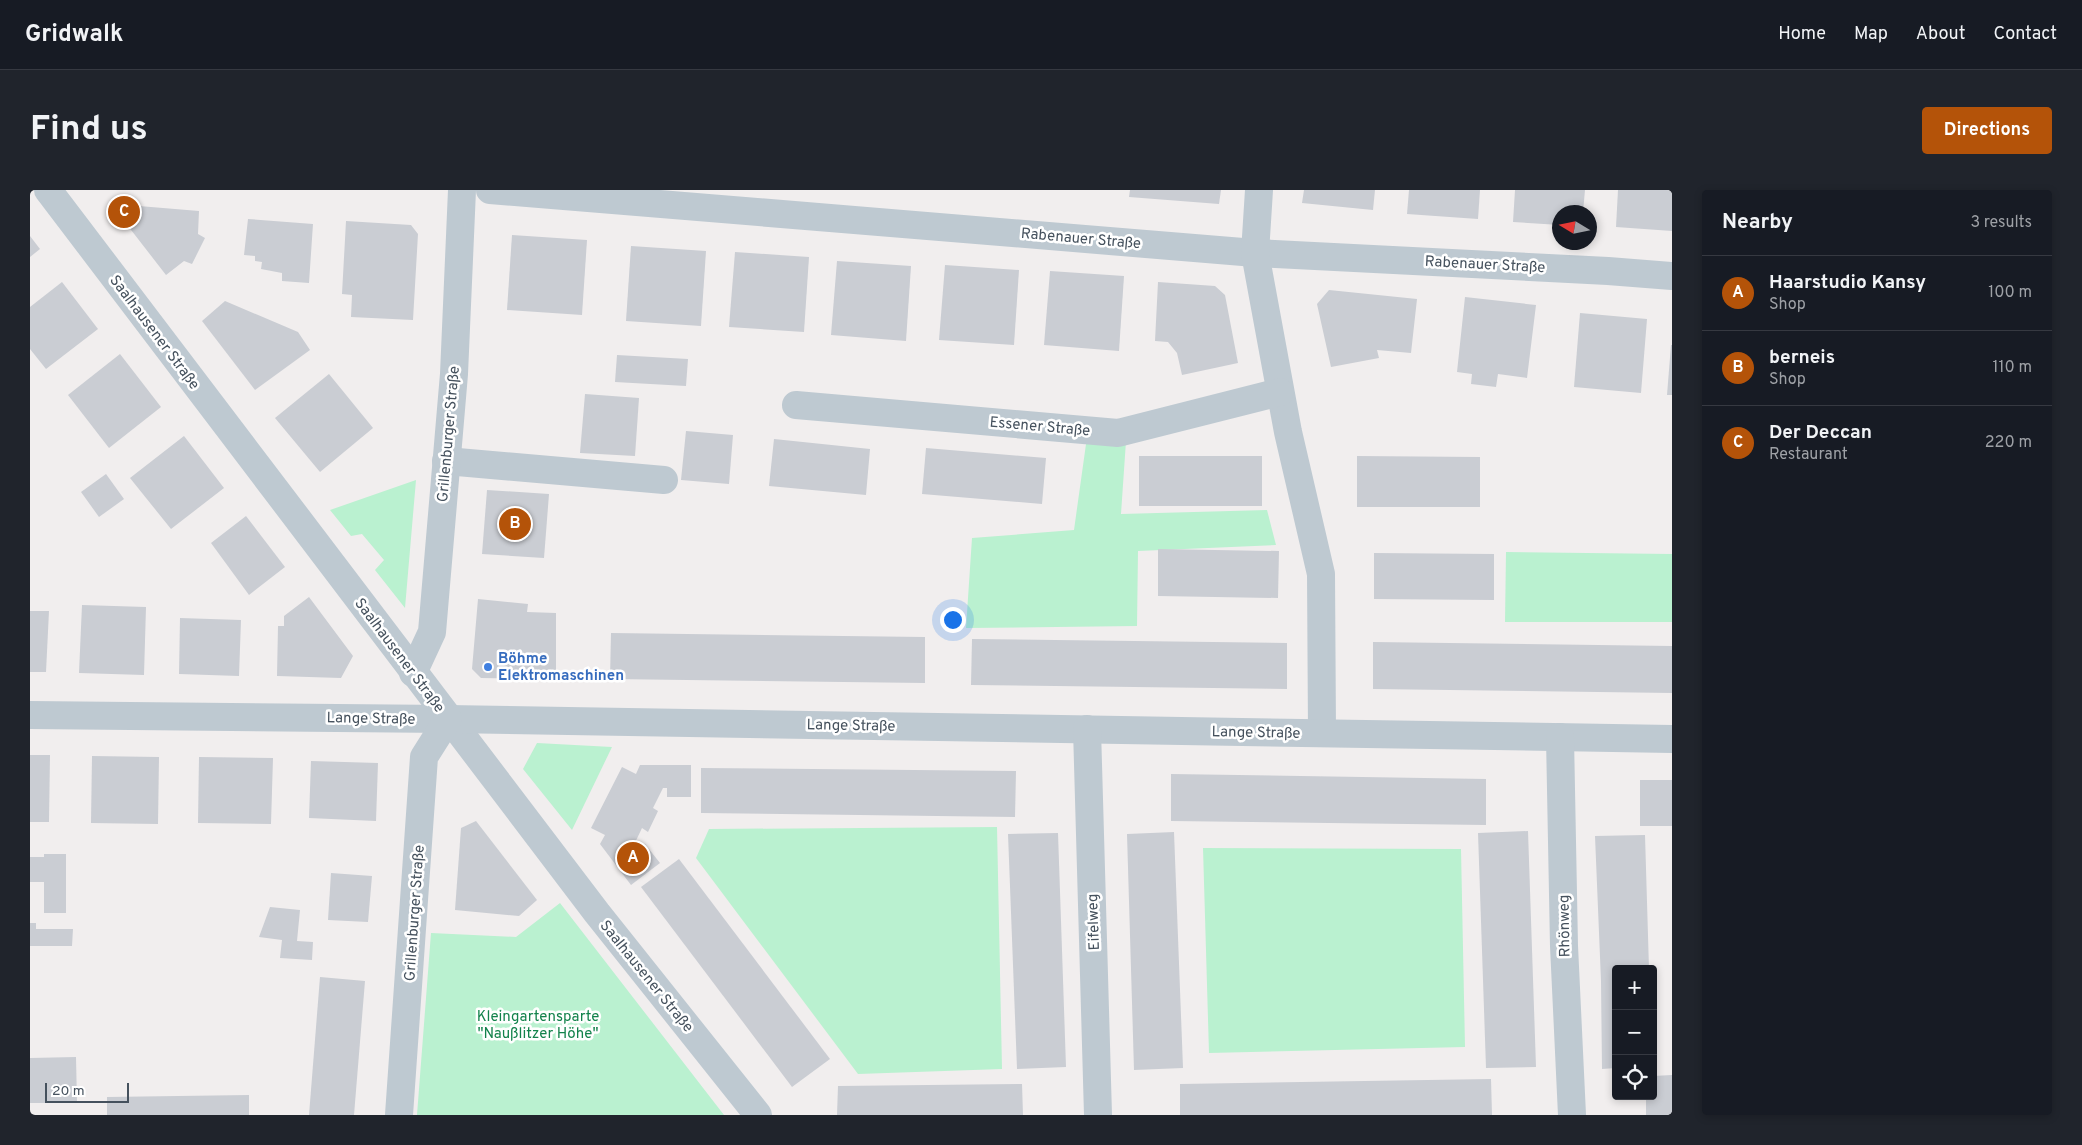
<!DOCTYPE html>
<meta charset="utf-8">
<style>
:root{--surface:#171b24;--page:#20242c;--text:#f1f3f6;--muted:#9ea1a6;--line:#363941;--accent:#b45309}
body{margin:0;font-family:Overpass,sans-serif;background:var(--page);color:var(--text)}
.controls{position:absolute;right:15px;bottom:15px;display:grid;overflow:hidden;border-radius:5px;box-shadow:0 2px 8px #0003}
.controls button{width:45px;height:45px;display:grid;place-items:center;padding:0;border:0;border-bottom:1px solid var(--line);background:var(--surface);color:var(--text);font:25px sans-serif}
.compass{position:absolute;left:1522px;top:15px;width:45px;height:45px;border-radius:50%;background:var(--surface);box-shadow:0 2px 8px #0003;rotate:280deg}
.scale{position:absolute;left:15px;bottom:12px;width:84px;box-sizing:border-box;padding-left:5px;border:2px solid #45515d;border-top:0;font-size:14px;line-height:18px;white-space:nowrap;color:#45515d;-webkit-text-stroke:4px #fff;paint-order:stroke}
.you{position:absolute;left:922px;top:429px;width:18px;height:18px;margin:-12px;border:4px solid #fff;border-radius:50%;background:#1a73e8;box-shadow:0 0 0 8px #1a73e833}
.badge{display:grid;place-items:center;width:32px;height:32px;border-radius:50%;background:var(--accent);color:#fff;font-size:16px;font-weight:700}
.pin{position:absolute;translate:-50% -50%;border:2px solid #fff;box-shadow:0 1px 5px #0006}
.list{margin:0;padding:0;list-style:none}
h2{display:flex;justify-content:space-between;align-items:center;height:65px;margin:0;padding:0 20px;font-size:21px}
h2 small{font-size:16px;font-weight:400;color:var(--muted)}
.list li{display:grid;grid-template-columns:32px 1fr auto;gap:15px;align-items:center;box-sizing:border-box;height:75px;padding:0 20px;border-top:1px solid var(--line)}
.list b{display:block;font-size:19px;white-space:nowrap}
.list p{margin:0;font-size:16px;white-space:nowrap;color:var(--muted)}
.list em{font-size:16px;font-style:normal;color:var(--muted)}
.icon{flex:none;width:28px;height:28px;fill:none;stroke:currentColor;stroke-width:2;stroke-linecap:round;stroke-linejoin:round}
.map{position:relative;flex:none;width:1642px;height:925px;overflow:hidden;border-radius:5px}
header{display:flex;align-items:center;gap:30px;box-sizing:border-box;height:70px;padding:0 25px;background:var(--surface);border-bottom:1px solid var(--line)}
header strong{font-size:24px}
nav{display:flex;gap:28px;margin-inline-start:auto;font-size:18px}
.intro{display:flex;align-items:center;justify-content:space-between;box-sizing:border-box;height:120px;padding:0 30px}
h1{margin:0;font-size:35px}
.button{padding:12px 22px;border-radius:5px;background:var(--accent);color:#fff;font-size:18px;font-weight:700}
main{display:flex;gap:30px;padding:0 30px}
aside{flex:1;background:var(--surface);border-radius:5px;box-shadow:0 2px 8px #0003}
.map>svg:first-child{display:block}
.green{fill:#baf1d0}
.building{fill:#cacdd3}
.lines{fill:none;stroke-linecap:round;stroke-linejoin:round}
.minor{stroke:#bec9d1;stroke-width:28}
.shop-dot{fill:#3f7fe0;stroke:#fff;stroke-width:2}
.labels{text-anchor:middle;stroke-width:5;stroke-linejoin:round;paint-order:stroke}
.street-label{font-size:15px;fill:#45515d;stroke:#fff}
.shop-label{font-size:15px;font-weight:bold;fill:#366cbe;stroke:#fff;text-anchor:start}
.park-label{font-size:15px;fill:#12824b;stroke:#fff}
</style>
<header>
<strong>Gridwalk</strong>
<nav><a>Home</a><a>Map</a><a>About</a><a>Contact</a></nav>
</header>
<div class="intro"><h1>Find us</h1><a class="button">Directions</a></div>
<main>
<div class="map">
<svg width="1642" height="925" viewBox="0 0 1642 925">
<rect width="100%" height="100%" fill="#f1eeee"/>
<g class="green">
<polygon points="1057,247 1096,251 1091,324 1237,320 1246,355 1108,361 1107,436 936,438 942,348 1044,340"/>
<polygon points="386,290 375,418 345,380 354,370 332,344 321,346 300,320"/>
<polygon points="1476,362 1642,364 1642,432 1475,432"/>
<polygon points="507,553 582,557 542,640 493,579"/>
<polygon points="967,637 972,879 828,884 666,668 679,639"/>
<polygon points="1173,658 1431,659 1435,857 1179,863"/>
<polygon points="530,713 694,925 387,925 401,743 486,747"/>
</g>
<g class="building">
<polygon points="1100,0 1191,0 1189,14 1099,7"/>
<polygon points="1274,0 1345,0 1343,20 1272,13"/>
<polygon points="1379,0 1450,0 1448,29 1377,24"/>
<polygon points="1485,0 1555,0 1553,22 1530,22 1530,35 1483,32"/>
<polygon points="1588,0 1642,0 1642,41 1586,37"/>
<polygon points="97,15 169,21 168,44 175,48 162,74 154,71 136,85 91,27"/>
<polygon points="218,29 283,34 279,93 252,91 252,83 231,79 232,72 225,71 225,66 214,65"/>
<polygon points="316,31 381,35 388,44 383,130 321,127 322,105 312,104"/>
<polygon points="482,45 557,50 552,125 477,120"/>
<polygon points="0,46 10,59 0,67"/>
<polygon points="601,56 676,61 671,136 596,131"/>
<polygon points="705,62 779,67 774,142 699,137"/>
<polygon points="807,71 881,76 876,151 801,145"/>
<polygon points="915,75 989,80 984,155 909,150"/>
<polygon points="1020,81 1094,86 1089,161 1014,155"/>
<polygon points="32,92 68,139 16,179 0,159 0,117"/>
<polygon points="1128,92 1185,96 1195,105 1208,173 1152,185 1147,163 1138,152 1125,151"/>
<polygon points="1299,100 1387,109 1381,163 1347,160 1349,168 1301,177 1287,114"/>
<polygon points="1435,107 1506,115 1497,188 1468,184 1466,197 1441,194 1442,184 1427,182"/>
<polygon points="195,111 268,142 280,160 225,200 172,131"/>
<polygon points="1550,123 1617,129 1611,203 1544,197"/>
<polygon points="1641,155 1642,155 1642,205 1637,205"/>
<polygon points="90,164 131,217 79,258 38,205"/>
<polygon points="587,165 658,169 656,196 585,192"/>
<polygon points="299,184 343,238 290,282 245,228"/>
<polygon points="555,204 609,208 605,266 550,263"/>
<polygon points="656,241 703,245 699,294 651,290"/>
<polygon points="154,246 194,298 141,339 100,288"/>
<polygon points="744,249 840,259 836,305 739,296"/>
<polygon points="896,258 1016,268 1012,314 892,304"/>
<rect x="1109" y="266" width="123" height="50"/>
<polygon points="1327,266 1450,267 1450,317 1327,317"/>
<polygon points="76,284 94,309 69,327 51,302"/>
<polygon points="457,300 519,304 514,368 452,364"/>
<polygon points="216,326 255,377 219,405 181,353"/>
<polygon points="1128,359 1249,361 1248,408 1128,406"/>
<polygon points="1344,363 1464,364 1464,410 1344,409"/>
<polygon points="279,407 323,466 311,488 247,486 248,436 254,436 254,426"/>
<polygon points="448,409 498,414 497,422 526,423 526,489 451,488 442,479"/>
<polygon points="52,415 116,417 114,485 49,483"/>
<polygon points="0,421 19,421 16,482 0,482"/>
<polygon points="150,428 211,430 209,486 149,484"/>
<polygon points="581,443 895,447 895,493 580,489"/>
<polygon points="942,449 1257,453 1257,499 941,495"/>
<polygon points="1343,452 1642,456 1642,503 1343,499"/>
<polygon points="0,565 20,565 19,632 0,632"/>
<polygon points="62,566 129,567 128,634 61,633"/>
<polygon points="169,567 243,568 241,634 168,633"/>
<polygon points="281,571 348,573 346,631 279,628"/>
<polygon points="610,575 661,575 661,607 637,607 637,598 633,598 623,618 628,621 618,642 612,638 602,659 604,662 615,654 630,673 601,695 570,654 575,645 561,638 592,577 606,584"/>
<polygon points="671,578 986,581 985,627 671,623"/>
<polygon points="1141,584 1456,589 1456,635 1141,631"/>
<rect x="1610" y="590" width="32" height="46"/>
<polygon points="446,631 507,710 489,726 425,720 431,638"/>
<polygon points="1498,641 1506,877 1456,878 1448,643"/>
<polygon points="1144,642 1153,878 1104,880 1097,644"/>
<polygon points="1028,643 1036,877 987,879 978,644"/>
<polygon points="1615,645 1619,779 1586,779 1586,878 1572,879 1571,791 1565,646"/>
<polygon points="14,664 36,664 36,723 14,723 14,692 0,692 0,667 14,667"/>
<polygon points="649,669 800,869 762,897 611,697"/>
<polygon points="301,683 342,686 338,732 298,730"/>
<polygon points="240,717 270,720 267,751 283,752 282,770 250,768 252,750 229,747"/>
<polygon points="0,733 6,733 6,739 43,739 42,756 0,756"/>
<polygon points="290,787 335,791 324,925 279,925"/>
<polygon points="46,867 47,913 0,913 0,868"/>
<polygon points="1642,885 1642,925 1616,925 1616,906 1623,906 1623,886"/>
<polygon points="1461,889 1462,925 1150,925 1150,894"/>
<polygon points="992,894 993,925 807,925 808,896"/>
<polygon points="219,905 219,925 77,925 77,907"/>
</g>
<g class="lines">
<g class="minor">
<polyline points="18,0 567,723 728,925"/>
<polyline points="460,0 1225,63 1578,81 1642,86"/>
<polyline points="1229,0 1225,63 1258,242 1291,384 1292,543"/>
<polyline points="766,215 1088,243 1250,202"/>
<polyline points="416,271 634,290"/>
<polyline points="383,483 402,442 424,184 432,0"/>
<polyline points="0,525 418,529 1642,549"/>
<polyline points="1057,539 1068,925"/>
<polyline points="1530,547 1534,756 1542,925"/>
<polyline points="369,925 394,567 418,529"/>
</g>
</g>
<circle class="shop-dot" cx="458" cy="477" r="5"/>
<g class="labels">
<g class="street-label">
<text transform="translate(1051 48) rotate(5)" y="5">Rabenauer Straße</text>
<text transform="translate(1455 74) rotate(3)" y="5">Rabenauer Straße</text>
<text transform="translate(125 142) rotate(53)" y="5">Saalhausener Straße</text>
<text transform="translate(1010 236) rotate(5)" y="5">Essener Straße</text>
<text transform="translate(418 244) rotate(-85)" y="5">Grillenburger Straße</text>
<text transform="translate(370 465) rotate(53)" y="5">Saalhausener Straße</text>
<text transform="translate(341 528) rotate(1)" y="5">Lange Straße</text>
<text transform="translate(821 535) rotate(1)" y="5">Lange Straße</text>
<text transform="translate(1226 542) rotate(1)" y="5">Lange Straße</text>
<text transform="translate(384 723) rotate(-86)" y="5">Grillenburger Straße</text>
<text transform="translate(1063 732) rotate(-92)" y="5">Eifelweg</text>
<text transform="translate(1534 736) rotate(-91)" y="5">Rhönweg</text>
<text transform="translate(617 786) rotate(51)" y="5">Saalhausener Straße</text>
</g>
<g class="shop-label">
<text x="468" y="473">Böhme<tspan x="468" dy="17">Elektromaschinen</tspan></text>
</g>
<g class="park-label">
<text x="508" y="831">Kleingartensparte<tspan x="508" dy="17">"Naußlitzer Höhe"</tspan></text>
</g>
</g>
</svg>
<div class="controls">
<button>+</button>
<button>−</button>
<button><svg class="icon" aria-label="locate" viewBox="0 0 24 24"><circle cx="12" cy="12" r="6"/><path d="M12 2v4M12 18v4M2 12h4M18 12h4"/></svg></button>
</div>
<svg class="compass" viewBox="-18 -18 36 36"><path d="M0-13l5 13h-10z" fill="#e53935"/><path d="M0 13l5-13h-10z" fill="#9ea1a6"/></svg>
<div class="scale">20 m</div>
<div class="you"></div>
<div class="pin badge" style="left:603px;top:668px">A</div>
<div class="pin badge" style="left:485px;top:334px">B</div>
<div class="pin badge" style="left:94px;top:22px">C</div>
</div>
<aside>
<h2>Nearby<small>3 results</small></h2>
<ul class="list">
<li><span class="badge">A</span><div><b>Haarstudio Kansy</b><p>Shop</p></div><em>100 m</em></li>
<li><span class="badge">B</span><div><b>berneis</b><p>Shop</p></div><em>110 m</em></li>
<li><span class="badge">C</span><div><b>Der Deccan</b><p>Restaurant</p></div><em>220 m</em></li>
</ul>
</aside>
</main>
